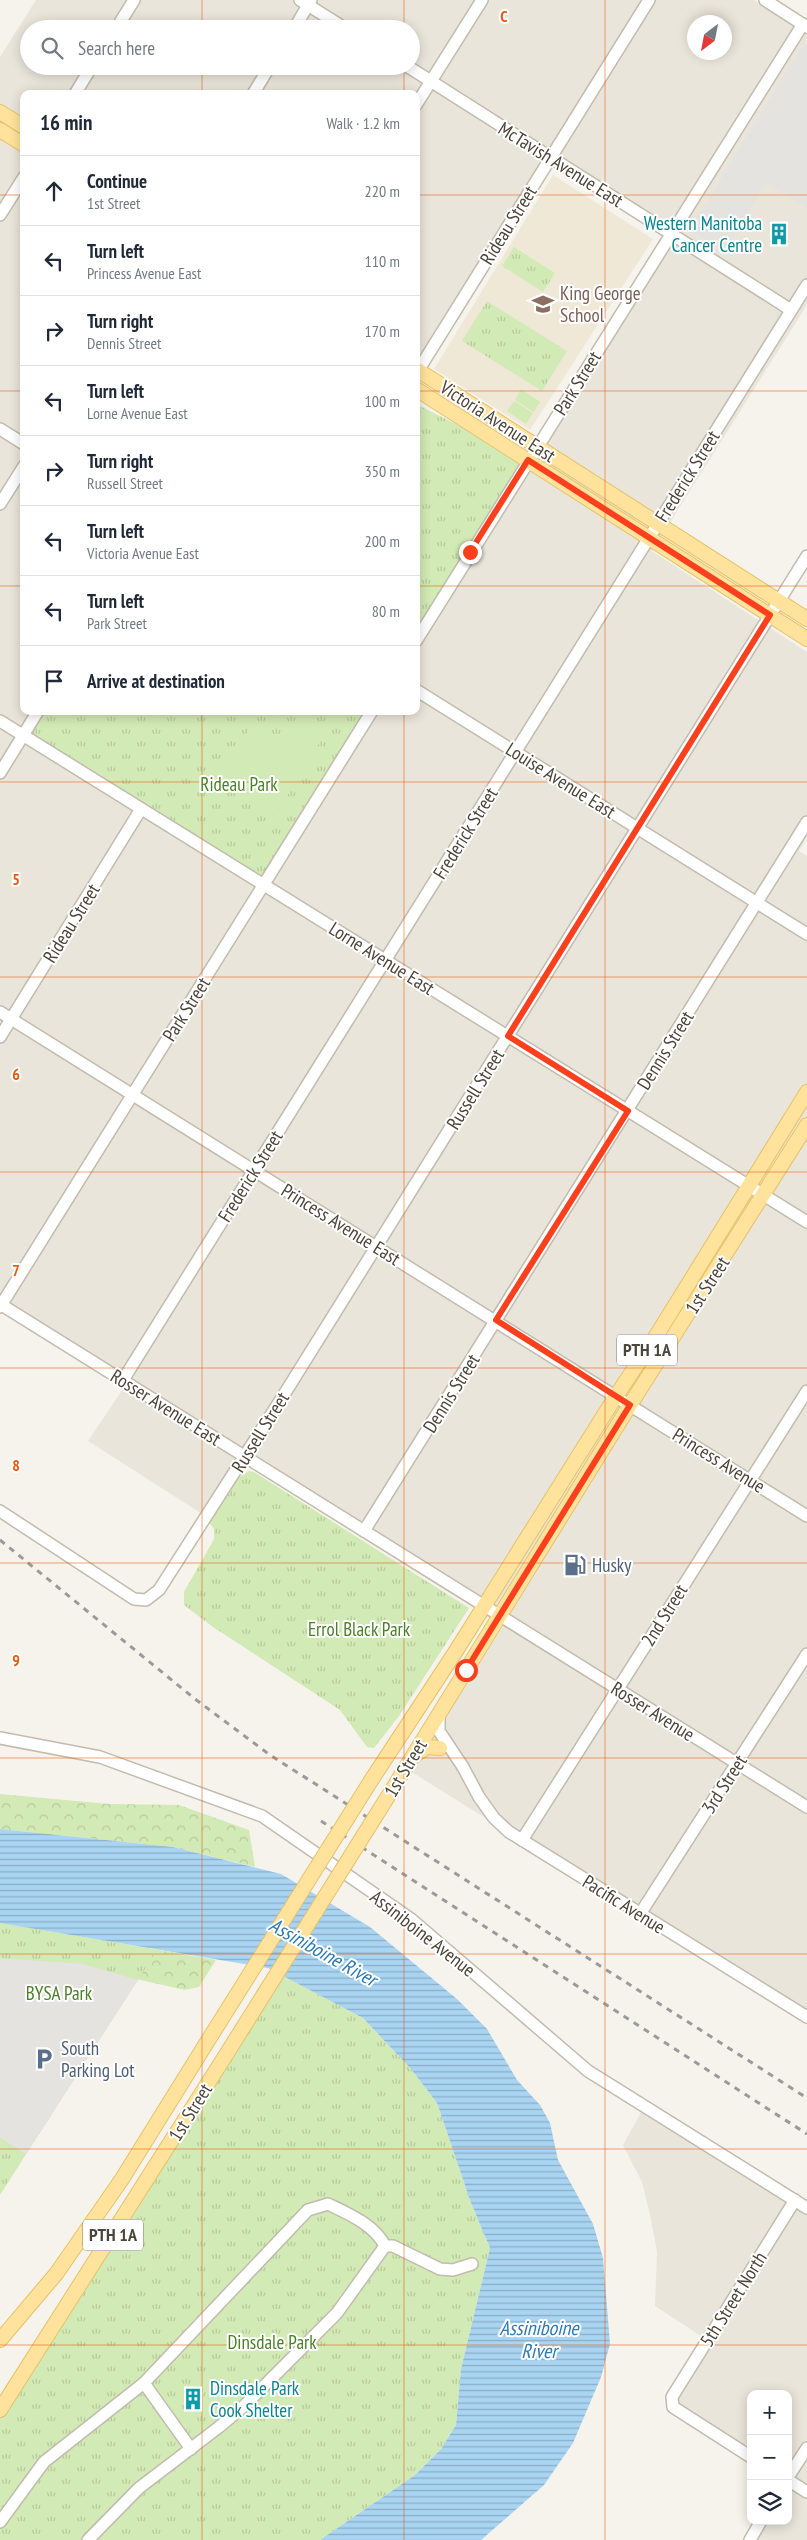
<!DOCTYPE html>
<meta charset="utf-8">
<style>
:root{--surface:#fff;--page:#f2f2f3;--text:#1f2937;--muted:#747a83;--line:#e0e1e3}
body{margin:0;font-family:"PT Sans Narrow",sans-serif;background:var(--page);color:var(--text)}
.controls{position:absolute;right:15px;bottom:15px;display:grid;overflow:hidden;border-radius:10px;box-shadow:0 2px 12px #0003}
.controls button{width:45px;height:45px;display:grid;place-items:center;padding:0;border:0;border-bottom:1px solid var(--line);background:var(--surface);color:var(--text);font:25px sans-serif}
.compass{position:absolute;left:687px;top:15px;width:45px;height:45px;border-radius:50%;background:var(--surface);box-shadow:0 2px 12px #0003;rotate:212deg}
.stop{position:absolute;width:15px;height:15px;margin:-11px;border:4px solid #fc3f1d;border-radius:50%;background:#fff}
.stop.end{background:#fc3f1d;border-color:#fff;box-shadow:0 1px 5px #0008}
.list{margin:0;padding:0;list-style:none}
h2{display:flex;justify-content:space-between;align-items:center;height:65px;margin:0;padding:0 20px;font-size:21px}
h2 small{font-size:16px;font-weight:400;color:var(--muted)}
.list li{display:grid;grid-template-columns:32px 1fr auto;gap:15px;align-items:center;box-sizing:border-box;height:70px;padding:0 20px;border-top:1px solid var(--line)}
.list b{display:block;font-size:19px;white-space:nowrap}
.list p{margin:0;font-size:16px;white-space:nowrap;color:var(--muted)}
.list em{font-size:16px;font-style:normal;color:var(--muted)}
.icon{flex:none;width:28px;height:28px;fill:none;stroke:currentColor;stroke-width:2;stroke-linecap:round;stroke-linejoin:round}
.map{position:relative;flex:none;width:807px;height:2540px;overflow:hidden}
.search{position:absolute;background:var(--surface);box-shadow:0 2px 12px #0003;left:20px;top:20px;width:400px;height:55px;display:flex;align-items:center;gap:12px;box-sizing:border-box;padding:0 18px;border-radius:28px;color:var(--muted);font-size:19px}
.panel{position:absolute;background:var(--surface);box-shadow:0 2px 12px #0003;left:20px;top:90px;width:400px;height:625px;border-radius:10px}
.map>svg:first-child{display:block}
.residential{fill:#eae5da;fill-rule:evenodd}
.education{fill:#efe8d6}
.forest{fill:url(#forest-crowns)}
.park{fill:url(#park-tufts)}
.pitch{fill:#d2eab5}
.parking{fill:#e5e3e0}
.water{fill:url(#water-rules)}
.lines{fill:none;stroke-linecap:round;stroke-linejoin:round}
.minor-casing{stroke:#c2bbae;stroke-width:14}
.major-casing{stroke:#e6c16a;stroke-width:16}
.minor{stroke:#fff;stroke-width:11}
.major{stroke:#ffe39c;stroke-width:14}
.rail{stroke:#9a9a9a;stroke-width:3;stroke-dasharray:6 6;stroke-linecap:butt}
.major-bridge-casing{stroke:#e6c16a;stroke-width:16;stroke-linecap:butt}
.major-bridge{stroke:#ffe39c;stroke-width:14}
.route{stroke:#fc3f1d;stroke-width:6}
.grid{fill:none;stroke:#e8590c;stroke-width:1;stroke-opacity:0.55}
.labels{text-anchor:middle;stroke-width:4;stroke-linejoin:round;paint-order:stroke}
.shield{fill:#fff;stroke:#817c74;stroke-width:1}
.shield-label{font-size:18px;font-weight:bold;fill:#4b4439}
.street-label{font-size:19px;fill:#4b4439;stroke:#fff}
.culture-label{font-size:19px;fill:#0d838f;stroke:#fff;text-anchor:end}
.education-label{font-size:19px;fill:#785e54;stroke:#fff;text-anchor:start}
.park-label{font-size:19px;fill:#4a7f2a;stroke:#fff}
.service-label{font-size:19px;fill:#4e5e75;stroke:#fff;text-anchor:start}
.water-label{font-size:20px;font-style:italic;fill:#2e7ab2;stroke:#fff}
.grid-label{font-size:16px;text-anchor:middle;font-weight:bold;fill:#e8590c;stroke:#fff;stroke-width:4;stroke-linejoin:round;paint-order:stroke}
</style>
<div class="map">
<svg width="807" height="2540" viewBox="0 0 807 2540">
<defs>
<pattern id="forest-crowns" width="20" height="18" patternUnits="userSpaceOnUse" patternTransform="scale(1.25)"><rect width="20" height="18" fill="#d2eab5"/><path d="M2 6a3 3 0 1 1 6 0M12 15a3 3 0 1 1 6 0" fill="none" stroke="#b6ca9c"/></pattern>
<pattern id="park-tufts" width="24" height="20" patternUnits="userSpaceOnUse" patternTransform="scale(1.25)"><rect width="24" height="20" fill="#d2eab5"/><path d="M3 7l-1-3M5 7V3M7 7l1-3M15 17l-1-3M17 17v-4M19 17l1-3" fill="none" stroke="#b6ca9c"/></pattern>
<pattern id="water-rules" width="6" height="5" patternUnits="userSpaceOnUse" patternTransform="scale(1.25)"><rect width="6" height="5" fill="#a9d4f2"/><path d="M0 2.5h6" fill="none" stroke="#8caec5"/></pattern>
</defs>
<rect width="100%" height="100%" fill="#f6f3ec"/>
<g class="residential">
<path d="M36 0H754L807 34V305L652 551 807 652V837L799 851 807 856V2019L410 1771 506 1622 244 1456 207 1517 88 1441 125 1386 0 1307V57ZM694 22H724V52H694ZM29 29H411V66H29ZM24 94H416V369L550 158 671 234 416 641V711H24Z"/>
<polygon points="644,2107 807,2208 807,2540 750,2540 761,2521 788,2521 788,2394 751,2394 751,2457 673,2407 672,2397 707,2340 655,2306 657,2252 650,2215 642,2182 623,2145"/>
</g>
<polygon class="education" points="553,175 653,239 530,430 434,369"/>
<g class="forest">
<polygon points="0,1794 109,1804 179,1805 249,1830 255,1867 173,1847 0,1829"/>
<polygon points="0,1923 14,1925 216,1960 199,1987 185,1990 114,1974"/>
</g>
<g class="park">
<polygon points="514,247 555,273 543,292 502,266"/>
<polygon points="487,301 567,351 542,391 462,341"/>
<polygon points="416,404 528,460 416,641"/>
<polygon points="38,711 372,711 263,885 23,735"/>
<polygon points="249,1471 254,1472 469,1608 399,1716 374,1748 367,1747 340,1710 213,1627 184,1605 184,1592 214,1539 214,1529 209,1522 239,1477"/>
<polygon points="0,1923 157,1950 0,2195"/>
<polygon points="280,1974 363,2018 411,2069 437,2103 471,2203 490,2248 461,2369 456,2425 441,2449 415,2475 320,2540 0,2540 0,2418"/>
</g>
<g class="pitch">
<polygon points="521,389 540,402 534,412 515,400"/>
<polygon points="514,401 533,413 526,424 507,411"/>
<path d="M253 724 283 742C303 733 300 719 323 732V737L276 814 220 778Z"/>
</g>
<g class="parking">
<polygon points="807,43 807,208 766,183 724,252 690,230 803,44"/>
<polygon points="0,1958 83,1964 138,1980 26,2154 0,2138"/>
</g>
<polygon class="water" points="0,1829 173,1847 281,1874 370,1927 457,1999 487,2029 517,2080 540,2105 550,2123 558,2160 593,2224 603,2258 610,2344 601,2377 573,2443 544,2485 481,2540 320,2540 415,2475 441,2449 456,2425 461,2369 490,2248 471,2203 437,2103 411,2069 363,2018 268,1968 0,1923"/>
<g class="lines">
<g class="minor-casing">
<g id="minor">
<polyline points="300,0 346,29"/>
<polyline points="765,0 807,27"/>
<polyline points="116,29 134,0"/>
<polyline points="294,29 311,0"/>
<polyline points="407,66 791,310"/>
<polyline points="75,94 92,66"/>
<polyline points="253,94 270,66"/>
<polyline points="416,105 482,0"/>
<polyline points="0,215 24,177"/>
<polyline points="416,374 649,0"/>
<polyline points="0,429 24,444"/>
<polyline points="0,504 24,466"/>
<polyline points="416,641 803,24"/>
<polyline points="416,690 807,934"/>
<polyline points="0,721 807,1222"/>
<polyline points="0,773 38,711"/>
<polyline points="0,1012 807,1516"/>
<polyline points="0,1037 141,809"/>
<polyline points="0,1304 807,1807"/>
<polyline points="0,1307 372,711"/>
<polyline points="123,1380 807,285"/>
<polyline points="0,1511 134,1599 146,1600 159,1590 285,1393 807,556"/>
<polyline points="364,1531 807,822"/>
<polyline points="439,1715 439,1731 463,1767 479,1797 494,1818 509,1832 807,2017"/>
<polyline points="0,1738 100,1757 262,1816 411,1919 588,2071 807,2208"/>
<polyline points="522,1840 807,1391"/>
<polyline points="640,1914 807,1654"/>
<polyline points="385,2246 393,2246 440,2269 453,2270 472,2264"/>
<polyline points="144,2383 191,2449"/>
<polyline points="751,2457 673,2407 672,2397 795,2200"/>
<polyline points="788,2477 807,2448"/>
<polyline points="788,2480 807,2492"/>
<path d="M0 2522 44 2462 144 2383 308 2210 328 2204C349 2214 375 2225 385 2246L337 2313 245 2405 219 2427 139 2488 88 2540"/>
<polyline points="750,2540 761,2521"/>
</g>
</g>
<g class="major-casing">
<g id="major">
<polyline points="0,112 24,127"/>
<polyline points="0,130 24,145"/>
<polyline points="416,369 807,619"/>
<polyline points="416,389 807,639"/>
<polyline points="415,1755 427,1747 440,1748"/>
<polyline points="372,1779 456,1651 616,1396 658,1333 807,1092"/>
<polyline points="392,1790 630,1405 807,1125"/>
<polyline points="0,2340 56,2274 122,2179 204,2047"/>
<polyline points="0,2410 224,2058"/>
</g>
</g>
<use href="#minor" class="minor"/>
<use href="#major" class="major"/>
<g class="rail">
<polyline points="0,1540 195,1699 270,1755 807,2098"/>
<polyline points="321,1821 807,2134"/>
</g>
<g class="major-bridge-casing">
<g id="major-bridge">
<polyline points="204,2047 372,1779"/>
<polyline points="224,2058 392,1790"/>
</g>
</g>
<use href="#major-bridge" class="major-bridge"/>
</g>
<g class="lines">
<polyline class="route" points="466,1670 630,1405 496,1320 628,1111 508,1036 770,615 528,460 470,552"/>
</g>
<path class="grid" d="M202 0V29M404 0V29M605 0V2540M202 66V94M404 66V94M0 195H24M416 195H807M0 391H24M416 391H807M0 586H24M416 586H807M202 711V2540M404 711V2540M0 782H807M0 977H807M0 1172H807M0 1368H807M0 1563H807M0 1758H807M0 1954H807M0 2149H807M0 2345H807"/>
<defs>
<g id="building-bare" transform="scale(1.725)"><path d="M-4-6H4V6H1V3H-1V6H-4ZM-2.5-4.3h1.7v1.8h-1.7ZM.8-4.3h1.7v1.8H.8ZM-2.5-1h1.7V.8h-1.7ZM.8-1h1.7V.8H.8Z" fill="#0f9aa8" stroke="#fff" stroke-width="2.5" paint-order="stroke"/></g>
<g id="school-bare" transform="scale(1.725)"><path d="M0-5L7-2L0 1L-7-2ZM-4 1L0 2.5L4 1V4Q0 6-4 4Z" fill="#8d6e63" stroke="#fff" stroke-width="2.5" paint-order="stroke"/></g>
<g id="fuel-bare" transform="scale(1.725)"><path d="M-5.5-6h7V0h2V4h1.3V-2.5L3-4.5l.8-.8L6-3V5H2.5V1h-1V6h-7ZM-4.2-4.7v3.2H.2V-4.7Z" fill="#5c6f8a" stroke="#fff" stroke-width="2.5" paint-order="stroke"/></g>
<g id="parking-bare" transform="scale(1.725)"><path d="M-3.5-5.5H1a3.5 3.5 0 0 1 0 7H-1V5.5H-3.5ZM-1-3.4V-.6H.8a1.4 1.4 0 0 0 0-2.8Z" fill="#5c6f8a" stroke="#fff" stroke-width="2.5" paint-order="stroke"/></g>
</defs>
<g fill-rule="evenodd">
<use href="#building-bare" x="779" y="234"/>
<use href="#school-bare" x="543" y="304"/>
<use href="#fuel-bare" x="575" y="1565"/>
<use href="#parking-bare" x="44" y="2059"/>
<use href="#building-bare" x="193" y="2399"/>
</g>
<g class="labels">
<g class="shield">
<rect x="617" y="1334.5" width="60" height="31" rx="4"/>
<rect x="83" y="2219.5" width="60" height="31" rx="4"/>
</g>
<g class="shield-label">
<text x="647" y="1356">PTH 1A</text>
<text x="113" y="2241">PTH 1A</text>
</g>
<g class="street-label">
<text transform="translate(561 164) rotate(32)" y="7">McTavish Avenue East</text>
<text transform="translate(508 225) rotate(-58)" y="7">Rideau Street</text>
<text transform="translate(577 383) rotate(-58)" y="7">Park Street</text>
<text transform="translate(498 421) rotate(33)" y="7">Victoria Avenue East</text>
<text transform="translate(687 476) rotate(-58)" y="7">Frederick Street</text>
<text transform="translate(561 780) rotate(32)" y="7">Louise Avenue East</text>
<text transform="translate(465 833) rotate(-58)" y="7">Frederick Street</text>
<text transform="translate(71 923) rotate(-58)" y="7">Rideau Street</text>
<text transform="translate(382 958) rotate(32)" y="7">Lorne Avenue East</text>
<text transform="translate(186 1009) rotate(-58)" y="7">Park Street</text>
<text transform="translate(665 1050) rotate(-58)" y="7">Dennis Street</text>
<text transform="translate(475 1089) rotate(-58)" y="7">Russell Street</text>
<text transform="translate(250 1176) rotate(-58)" y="7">Frederick Street</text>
<text transform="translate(341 1224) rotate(32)" y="7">Princess Avenue East</text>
<text transform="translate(707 1285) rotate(-57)" y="7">1st Street</text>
<text transform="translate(451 1393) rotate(-58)" y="7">Dennis Street</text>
<text transform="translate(166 1407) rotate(32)" y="7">Rosser Avenue East</text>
<text transform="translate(260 1432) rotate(-58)" y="7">Russell Street</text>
<text transform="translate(719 1460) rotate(32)" y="7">Princess Avenue</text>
<text transform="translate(664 1615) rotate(-58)" y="7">2nd Street</text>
<text transform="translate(653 1711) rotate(32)" y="7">Rosser Avenue</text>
<text transform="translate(405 1768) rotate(-59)" y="7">1st Street</text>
<text transform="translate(724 1784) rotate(-57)" y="7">3rd Street</text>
<text transform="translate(624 1904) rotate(32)" y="7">Pacific Avenue</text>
<text transform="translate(423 1933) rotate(38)" y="7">Assiniboine Avenue</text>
<text transform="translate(190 2112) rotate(-58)" y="7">1st Street</text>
<text transform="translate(733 2299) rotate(-58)" y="7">5th Street North</text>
</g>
<g class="culture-label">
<text x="762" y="230">Western Manitoba<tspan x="762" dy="22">Cancer Centre</tspan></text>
<text x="210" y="2395" text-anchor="start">Dinsdale Park<tspan x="210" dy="22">Cook Shelter</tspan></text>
</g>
<g class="education-label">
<text x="560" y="300">King George<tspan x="560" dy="22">School</tspan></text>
</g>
<g class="park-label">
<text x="239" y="791">Rideau Park</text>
<text x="359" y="1636">Errol Black Park</text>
<text x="59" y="2000">BYSA Park</text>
<text x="272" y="2349">Dinsdale Park</text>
</g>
<g class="service-label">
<text x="592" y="1572">Husky</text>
<text x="61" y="2055">South<tspan x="61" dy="22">Parking Lot</tspan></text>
</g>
<g class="water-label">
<text transform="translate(323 1952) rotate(29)" y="7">Assiniboine River</text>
<text x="539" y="2335">Assiniboine<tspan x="539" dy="23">River</tspan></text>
</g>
</g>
<g class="grid-label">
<text x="504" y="22">C</text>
<text x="16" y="885">5</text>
<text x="16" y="1080">6</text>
<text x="16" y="1276">7</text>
<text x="16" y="1471">8</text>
<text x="16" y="1666">9</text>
</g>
</svg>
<div class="controls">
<button>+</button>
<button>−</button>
<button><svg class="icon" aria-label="layers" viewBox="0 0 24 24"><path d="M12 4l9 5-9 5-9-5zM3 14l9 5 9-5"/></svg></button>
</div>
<svg class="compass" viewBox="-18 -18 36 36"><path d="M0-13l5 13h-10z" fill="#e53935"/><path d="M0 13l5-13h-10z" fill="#747a83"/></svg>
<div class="stop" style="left:466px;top:1670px"></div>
<div class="stop end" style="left:470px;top:552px"></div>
<div class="search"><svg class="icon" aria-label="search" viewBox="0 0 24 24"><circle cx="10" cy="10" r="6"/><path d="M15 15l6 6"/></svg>Search here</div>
<section class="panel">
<h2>16 min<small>Walk · 1.2 km</small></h2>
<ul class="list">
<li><svg class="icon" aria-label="ahead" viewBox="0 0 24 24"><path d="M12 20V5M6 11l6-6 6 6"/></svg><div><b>Continue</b><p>1st Street</p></div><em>220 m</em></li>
<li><svg class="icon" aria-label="left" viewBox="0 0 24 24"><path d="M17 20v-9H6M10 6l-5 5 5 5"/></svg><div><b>Turn left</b><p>Princess Avenue East</p></div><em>110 m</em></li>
<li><svg class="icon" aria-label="right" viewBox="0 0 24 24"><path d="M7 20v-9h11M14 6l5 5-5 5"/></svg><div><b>Turn right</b><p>Dennis Street</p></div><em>170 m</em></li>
<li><svg class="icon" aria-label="left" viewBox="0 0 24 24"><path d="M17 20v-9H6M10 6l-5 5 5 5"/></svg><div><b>Turn left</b><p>Lorne Avenue East</p></div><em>100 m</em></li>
<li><svg class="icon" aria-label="right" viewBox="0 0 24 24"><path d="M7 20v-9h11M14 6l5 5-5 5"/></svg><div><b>Turn right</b><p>Russell Street</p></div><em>350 m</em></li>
<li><svg class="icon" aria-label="left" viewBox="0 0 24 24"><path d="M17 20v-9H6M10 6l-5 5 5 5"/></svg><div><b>Turn left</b><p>Victoria Avenue East</p></div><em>200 m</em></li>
<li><svg class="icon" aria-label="left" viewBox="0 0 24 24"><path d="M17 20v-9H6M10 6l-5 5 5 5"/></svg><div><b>Turn left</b><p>Park Street</p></div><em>80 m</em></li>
<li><svg class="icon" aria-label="arrive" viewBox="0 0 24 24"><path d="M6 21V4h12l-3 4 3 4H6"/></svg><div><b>Arrive at destination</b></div></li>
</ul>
</section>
</div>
